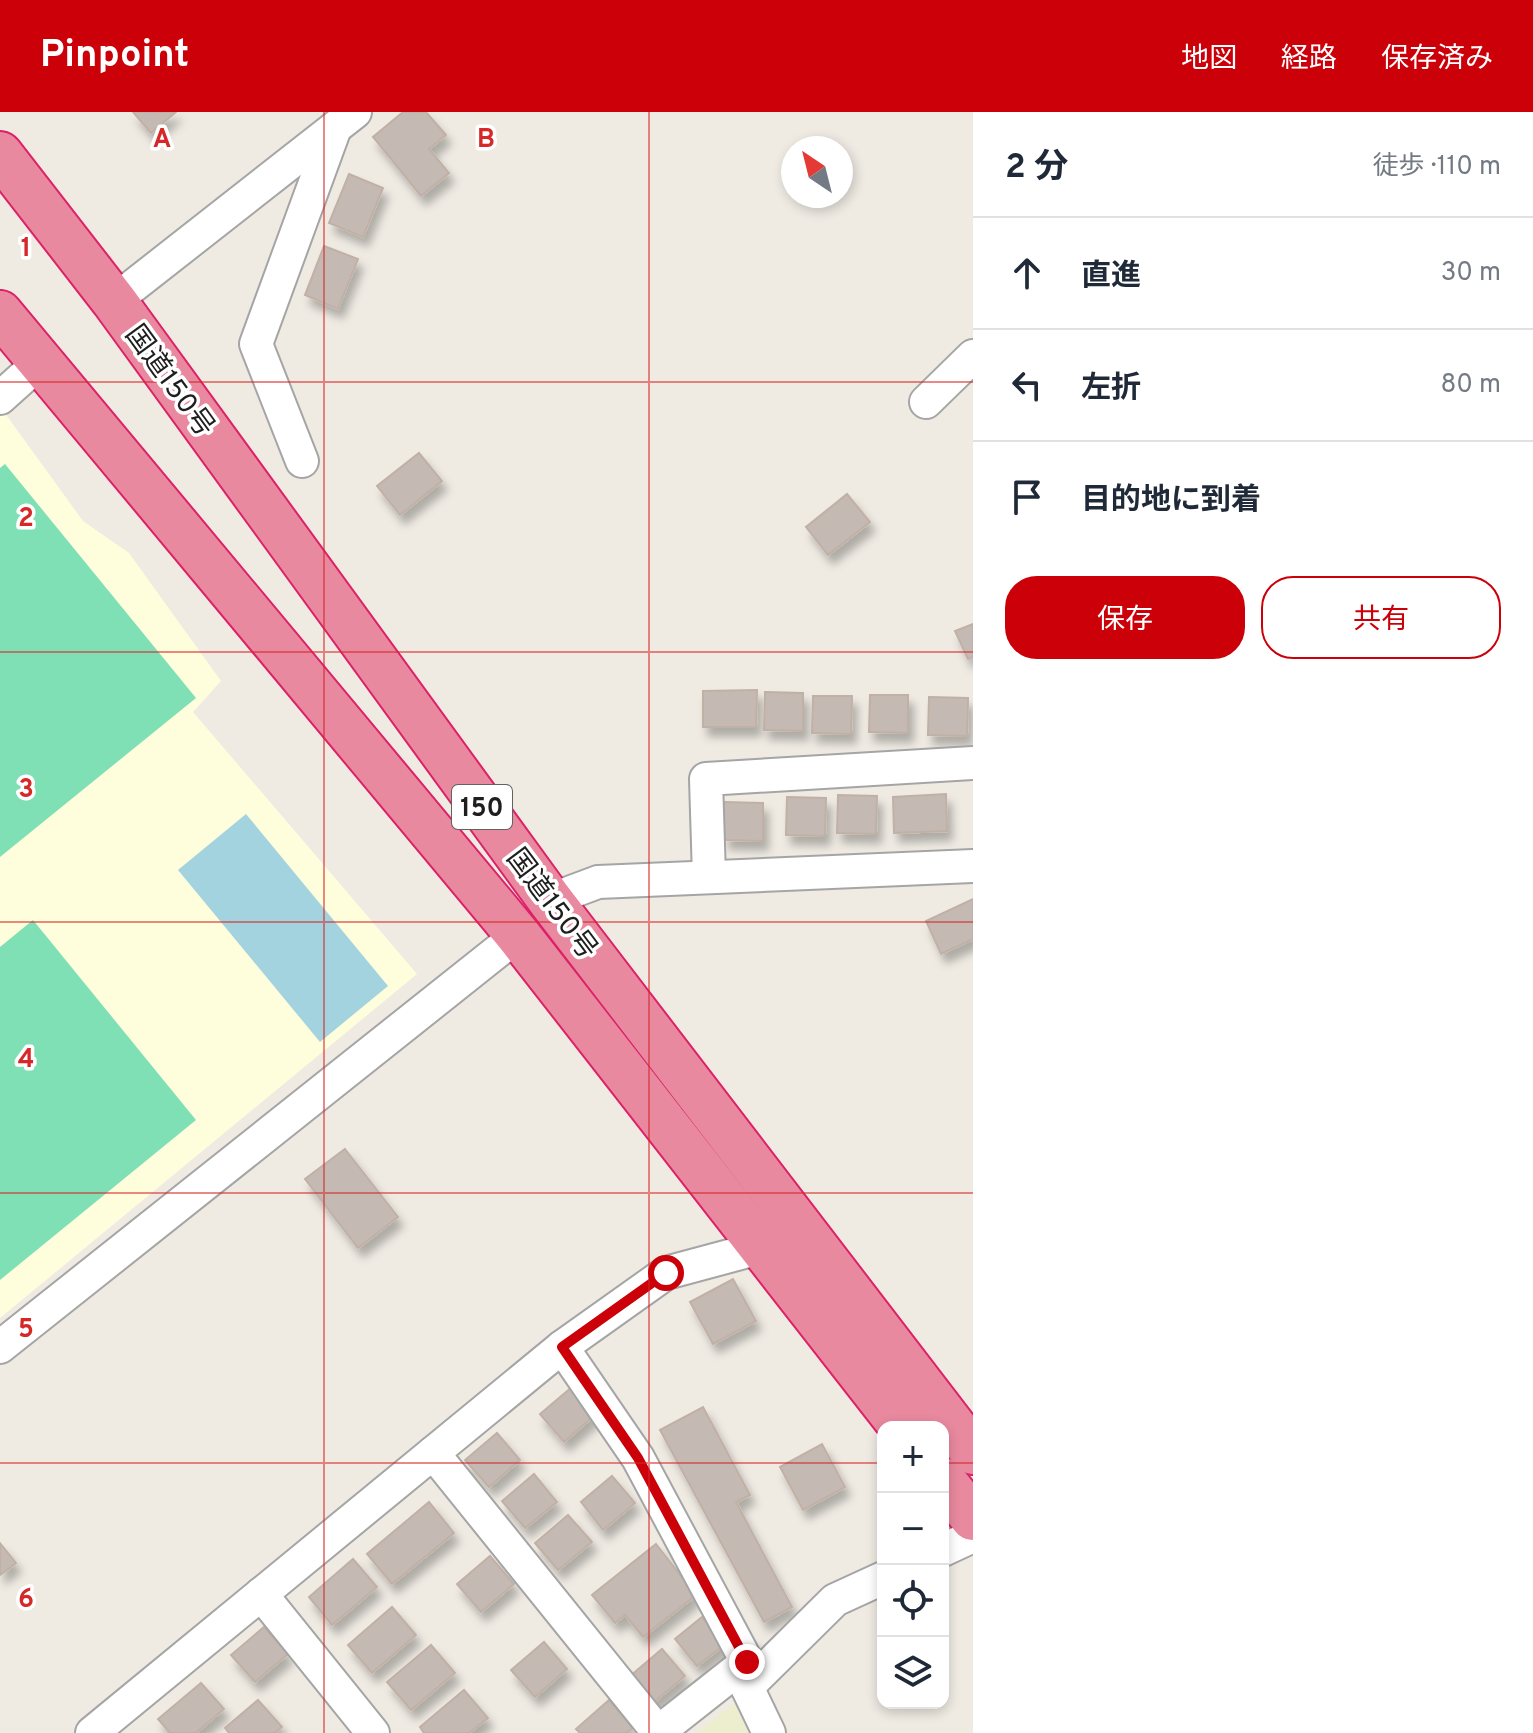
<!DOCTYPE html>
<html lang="ja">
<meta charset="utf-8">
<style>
:root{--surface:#fff;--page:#f6f6f7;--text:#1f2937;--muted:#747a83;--line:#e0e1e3;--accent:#cb0009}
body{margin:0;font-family:Overpass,"Noto Sans JP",sans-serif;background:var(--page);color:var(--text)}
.controls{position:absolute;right:24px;bottom:24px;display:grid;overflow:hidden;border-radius:16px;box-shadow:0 4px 12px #0003}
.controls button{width:72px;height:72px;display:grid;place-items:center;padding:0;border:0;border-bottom:2px solid var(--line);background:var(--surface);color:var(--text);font:40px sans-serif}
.compass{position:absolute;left:781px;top:24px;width:72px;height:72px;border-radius:50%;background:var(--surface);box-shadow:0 4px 12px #0003;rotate:325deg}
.stop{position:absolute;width:24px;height:24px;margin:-18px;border:6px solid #cb0009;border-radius:50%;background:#fff}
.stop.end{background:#cb0009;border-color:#fff;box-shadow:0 2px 8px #0008}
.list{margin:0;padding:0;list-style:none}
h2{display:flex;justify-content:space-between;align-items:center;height:104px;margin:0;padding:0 32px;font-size:34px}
h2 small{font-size:26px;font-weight:400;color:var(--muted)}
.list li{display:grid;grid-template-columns:52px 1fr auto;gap:24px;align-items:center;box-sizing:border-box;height:112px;padding:0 32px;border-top:2px solid var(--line)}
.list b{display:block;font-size:30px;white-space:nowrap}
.list em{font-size:26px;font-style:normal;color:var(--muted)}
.actions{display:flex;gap:16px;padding:24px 32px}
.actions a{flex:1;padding:18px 0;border:2px solid var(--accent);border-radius:32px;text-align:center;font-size:28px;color:var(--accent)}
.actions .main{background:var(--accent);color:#fff}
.icon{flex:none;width:44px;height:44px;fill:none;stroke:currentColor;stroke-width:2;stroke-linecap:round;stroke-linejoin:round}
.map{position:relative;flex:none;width:973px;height:1621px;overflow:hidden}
header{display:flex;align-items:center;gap:48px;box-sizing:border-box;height:112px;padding:0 40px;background:var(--accent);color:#fff}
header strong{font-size:38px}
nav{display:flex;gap:44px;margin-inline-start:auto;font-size:28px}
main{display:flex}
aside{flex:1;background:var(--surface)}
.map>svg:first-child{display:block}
.education{fill:#fffedc}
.farmland{fill:#edeece}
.pitch{fill:#7fe0b6}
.water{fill:#a3d3de}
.building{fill:#c4bab3;stroke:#c1b0a5;stroke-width:2;filter:url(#shadow)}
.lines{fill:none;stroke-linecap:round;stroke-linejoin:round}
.minor-casing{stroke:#a5a5a5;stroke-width:36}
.highway-casing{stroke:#dd2169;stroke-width:48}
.minor{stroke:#fff;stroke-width:32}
.highway{stroke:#e8899f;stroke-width:44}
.route{stroke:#cb0009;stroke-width:10}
.grid{fill:none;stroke:#d62828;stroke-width:2;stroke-opacity:0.55}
.labels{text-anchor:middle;stroke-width:7;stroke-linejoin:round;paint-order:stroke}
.shield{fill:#fff;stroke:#626262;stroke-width:2}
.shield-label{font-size:26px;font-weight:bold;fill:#1e1e1e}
.street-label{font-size:28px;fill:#1e1e1e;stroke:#fff}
.grid-label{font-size:26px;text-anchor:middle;font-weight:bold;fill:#d62828;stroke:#fff;stroke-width:7;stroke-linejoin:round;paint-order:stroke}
</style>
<header>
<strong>Pinpoint</strong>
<nav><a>地図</a><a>経路</a><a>保存済み</a></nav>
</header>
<main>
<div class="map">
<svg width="973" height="1621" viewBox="0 0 973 1621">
<defs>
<filter id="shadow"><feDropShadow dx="5" dy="9" stdDeviation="4" flood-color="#0004"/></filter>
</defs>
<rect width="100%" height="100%" fill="#efebe3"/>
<polygon class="education" points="4,300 83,409 129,441 221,569 193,600 417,862 0,1206 0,303"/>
<polygon class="farmland" points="735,1591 748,1621 696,1621"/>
<g class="pitch">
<polygon points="5,352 196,586 0,745 0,356"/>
<polygon points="33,808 196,1008 0,1168 0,835"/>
</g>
<polygon class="water" points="246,702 388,874 320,930 178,758"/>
<g class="building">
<polygon points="133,0 176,0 151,21"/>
<polygon points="403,0 426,0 446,23 429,37 449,61 421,84 373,25"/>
<polygon points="349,62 383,76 363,125 329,111"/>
<polygon points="324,134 358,147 338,197 305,183"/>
<polygon points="419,341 442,369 400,403 377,374"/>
<polygon points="847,382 870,410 828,443 806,415"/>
<polygon points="973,512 973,545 968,547 955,519"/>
<polygon points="757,578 756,615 703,615 703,579"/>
<polygon points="765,580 803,581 803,619 764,618"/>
<polygon points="870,583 908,583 908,621 869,620"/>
<polygon points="813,584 852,584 851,622 812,621"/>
<polygon points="929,585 968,586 967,624 928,623"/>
<polygon points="946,682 947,719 894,721 893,685"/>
<polygon points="838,683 877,684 876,722 837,721"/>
<polygon points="787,685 826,686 825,724 786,723"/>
<polygon points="724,690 763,691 763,729 724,728"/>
<polygon points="973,787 973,827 941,842 926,809"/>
<polygon points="345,1037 398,1105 358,1136 305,1067"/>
<polygon points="733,1167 756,1209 713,1232 690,1190"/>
<polygon points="572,1275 595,1303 564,1330 540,1302"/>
<polygon points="703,1295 750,1383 736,1390 792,1495 764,1510 660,1318"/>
<polygon points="497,1321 520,1348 489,1375 465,1348"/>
<polygon points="822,1332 845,1375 803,1398 780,1355"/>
<polygon points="534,1362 557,1390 525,1416 502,1389"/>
<polygon points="612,1364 635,1391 603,1418 581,1390"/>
<polygon points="429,1390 454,1421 392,1472 367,1442"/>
<polygon points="568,1403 592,1430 558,1458 535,1431"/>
<polygon points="0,1431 16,1451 0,1463"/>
<polygon points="656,1432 696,1483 643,1525 625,1503 615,1511 592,1483"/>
<polygon points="490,1444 514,1472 481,1500 457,1472"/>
<polygon points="353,1447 377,1475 332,1513 309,1485"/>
<polygon points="392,1495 416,1523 372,1561 348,1533"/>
<polygon points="702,1505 725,1532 697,1554 675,1527"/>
<polygon points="264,1515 288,1542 255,1570 231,1543"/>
<polygon points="544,1530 567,1557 535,1585 511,1558"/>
<polygon points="431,1533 455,1561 411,1598 387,1570"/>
<polygon points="662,1537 685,1564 653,1591 630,1564"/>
<polygon points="201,1571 224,1597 196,1621 170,1621 158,1607"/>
<polygon points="464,1578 488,1606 469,1621 424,1621 420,1615"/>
<polygon points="258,1588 282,1615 275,1621 229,1621 225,1616"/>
<polygon points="609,1588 633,1616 627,1621 580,1621 576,1617"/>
</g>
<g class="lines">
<g class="minor-casing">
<g id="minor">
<polyline points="114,189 355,0"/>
<polyline points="0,286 39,251"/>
<polyline points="926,290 973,244"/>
<polyline points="302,349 256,232 335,16"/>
<polyline points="709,765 706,667 973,651"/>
<polyline points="550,788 598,770 973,754"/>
<polyline points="0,1235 518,823"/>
<polyline points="562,1235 638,1346 747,1550 747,1575 769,1621"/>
<polyline points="433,1341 658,1620"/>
<polyline points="943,1438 973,1424"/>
<polyline points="261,1482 373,1621"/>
<polyline points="747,1575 835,1488 883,1466"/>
<polyline points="92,1621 562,1235 666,1161 763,1135"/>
<polyline points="657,1621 747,1550"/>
</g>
</g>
<g class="highway-casing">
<g id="highway">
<polyline points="0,42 114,189 550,788 973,1340"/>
<polyline points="0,201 518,823 902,1315"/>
<polyline points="943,1368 973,1406"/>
</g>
</g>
<use href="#minor" class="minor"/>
<use href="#highway" class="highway"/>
</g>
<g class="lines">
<polyline class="route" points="666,1161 562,1235 638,1346 747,1550"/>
</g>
<path class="grid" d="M324 0V1621M649 0V1621M0 270H973M0 540H973M0 810H973M0 1081H973M0 1351H883M943 1351H973"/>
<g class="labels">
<rect class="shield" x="452" y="673" width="60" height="44" rx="6"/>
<g class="shield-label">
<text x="482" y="704">150</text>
</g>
<g class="street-label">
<text transform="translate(171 268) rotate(54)" y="10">国道150号</text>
<text transform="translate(553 791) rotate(53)" y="10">国道150号</text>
</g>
</g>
<g class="grid-label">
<text x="162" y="35">A</text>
<text x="486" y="35">B</text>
<text x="26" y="144">1</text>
<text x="26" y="414">2</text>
<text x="26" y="685">3</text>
<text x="26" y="955">4</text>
<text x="26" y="1225">5</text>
<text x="26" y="1495">6</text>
</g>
</svg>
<div class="controls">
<button>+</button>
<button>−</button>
<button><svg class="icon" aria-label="locate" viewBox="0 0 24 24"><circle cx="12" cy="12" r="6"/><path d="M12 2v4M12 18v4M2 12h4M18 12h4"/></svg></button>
<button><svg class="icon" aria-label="layers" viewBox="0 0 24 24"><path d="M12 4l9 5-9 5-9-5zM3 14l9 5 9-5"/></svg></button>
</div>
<svg class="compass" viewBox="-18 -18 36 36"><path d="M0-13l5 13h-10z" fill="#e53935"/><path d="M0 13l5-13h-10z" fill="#747a83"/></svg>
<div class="stop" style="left:666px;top:1161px"></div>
<div class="stop end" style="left:747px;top:1550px"></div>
</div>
<aside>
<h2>2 分<small>徒歩 · 110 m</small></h2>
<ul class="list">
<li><svg class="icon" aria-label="ahead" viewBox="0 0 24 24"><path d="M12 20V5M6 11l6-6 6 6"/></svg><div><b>直進</b></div><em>30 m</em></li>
<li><svg class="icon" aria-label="left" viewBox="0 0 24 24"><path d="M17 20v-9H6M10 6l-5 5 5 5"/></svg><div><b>左折</b></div><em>80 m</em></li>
<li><svg class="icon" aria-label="arrive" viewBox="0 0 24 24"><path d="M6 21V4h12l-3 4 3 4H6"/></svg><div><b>目的地に到着</b></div></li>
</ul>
<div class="actions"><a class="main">保存</a><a>共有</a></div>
</aside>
</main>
